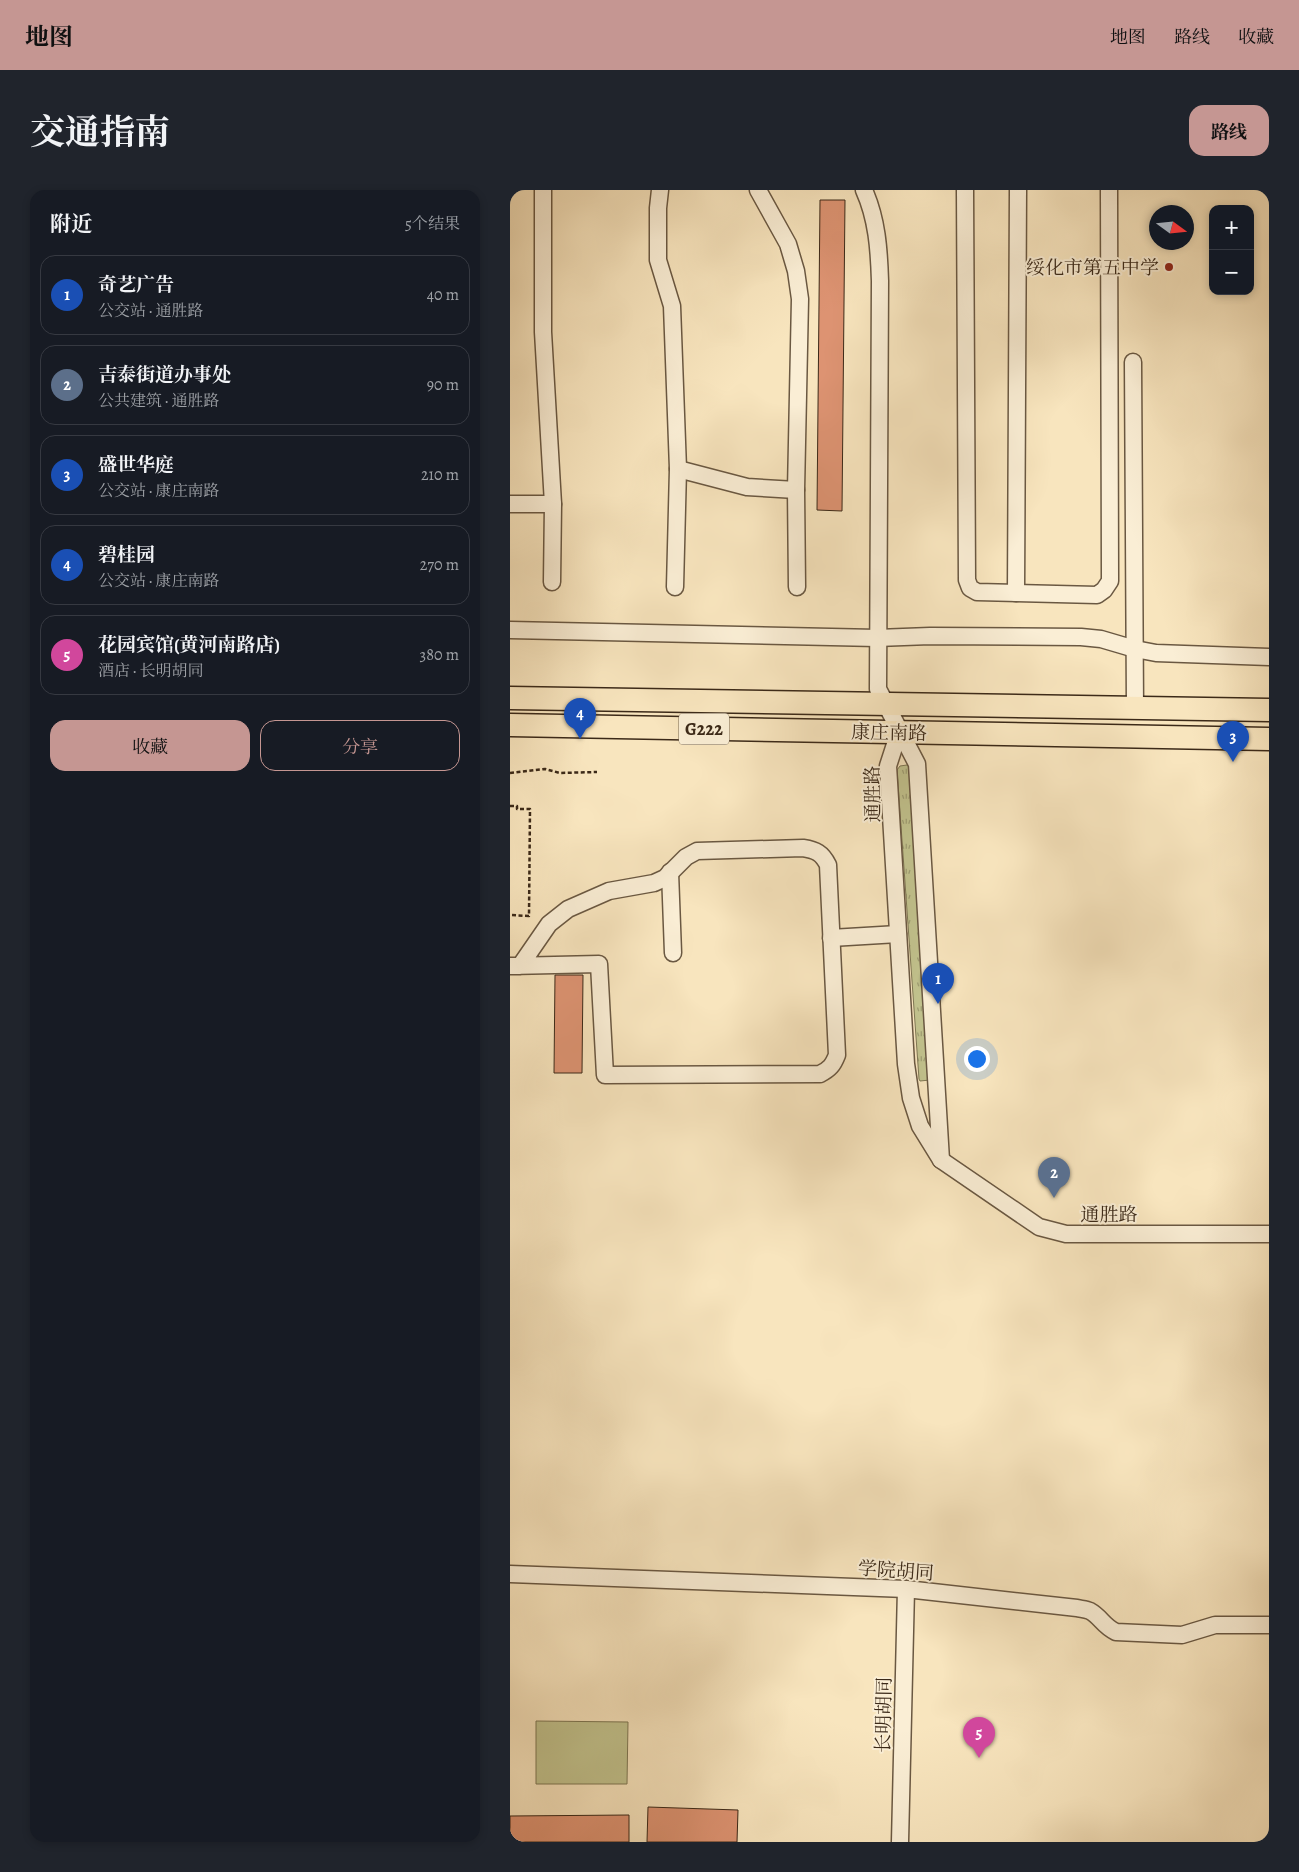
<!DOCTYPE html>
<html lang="zh">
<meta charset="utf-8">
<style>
:root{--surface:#171b24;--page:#20242c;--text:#f1f3f6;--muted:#9ea1a6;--line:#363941;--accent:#c59692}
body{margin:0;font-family:Alegreya,"Noto Serif SC",serif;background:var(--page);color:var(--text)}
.controls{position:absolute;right:15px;top:15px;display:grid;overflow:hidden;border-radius:10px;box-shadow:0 2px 8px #0003}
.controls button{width:45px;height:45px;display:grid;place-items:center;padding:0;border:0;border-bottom:1px solid var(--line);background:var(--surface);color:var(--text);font:25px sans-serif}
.compass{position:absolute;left:639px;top:15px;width:45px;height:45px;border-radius:50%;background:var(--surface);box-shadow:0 2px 8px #0003;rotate:105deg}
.you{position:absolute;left:466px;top:868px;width:18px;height:18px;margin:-12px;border:4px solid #fff;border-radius:50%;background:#1a73e8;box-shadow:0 0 0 8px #1a73e833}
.badge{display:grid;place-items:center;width:32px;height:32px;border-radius:50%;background:var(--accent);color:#fff;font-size:16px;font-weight:700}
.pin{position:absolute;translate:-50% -41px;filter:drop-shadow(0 1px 2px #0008)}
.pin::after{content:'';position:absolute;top:26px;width:18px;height:15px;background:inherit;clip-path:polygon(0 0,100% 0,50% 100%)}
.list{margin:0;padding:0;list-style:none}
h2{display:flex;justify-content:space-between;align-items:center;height:65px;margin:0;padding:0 20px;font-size:21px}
h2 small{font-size:16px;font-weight:400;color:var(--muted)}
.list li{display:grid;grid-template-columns:32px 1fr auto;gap:15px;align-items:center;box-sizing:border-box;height:80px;margin:0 10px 10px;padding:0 10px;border:1px solid var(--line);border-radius:15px}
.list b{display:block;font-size:19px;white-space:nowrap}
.list p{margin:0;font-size:16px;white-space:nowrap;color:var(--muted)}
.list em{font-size:16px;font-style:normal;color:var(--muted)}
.actions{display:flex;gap:10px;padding:15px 20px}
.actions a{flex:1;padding:11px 0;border:1px solid var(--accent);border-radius:15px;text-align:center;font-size:18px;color:var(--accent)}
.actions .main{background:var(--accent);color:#111}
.map{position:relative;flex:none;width:759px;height:1652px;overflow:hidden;border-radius:15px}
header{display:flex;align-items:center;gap:30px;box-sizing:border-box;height:70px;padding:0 25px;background:var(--accent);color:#111}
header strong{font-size:24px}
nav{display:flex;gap:28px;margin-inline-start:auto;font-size:18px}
.intro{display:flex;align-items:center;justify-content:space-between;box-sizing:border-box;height:120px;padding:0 30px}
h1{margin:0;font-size:35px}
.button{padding:12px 22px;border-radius:15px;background:var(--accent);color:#111;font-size:18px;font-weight:700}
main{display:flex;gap:30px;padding:0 30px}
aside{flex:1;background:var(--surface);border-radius:15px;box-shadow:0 2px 8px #0003}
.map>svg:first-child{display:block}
.grass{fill:url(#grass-tufts);stroke:#7e7653}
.park{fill:#c2c38e;stroke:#7e7653}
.building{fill:#dd9372;stroke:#3b2918}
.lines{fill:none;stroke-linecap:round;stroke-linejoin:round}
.minor-casing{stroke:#6a5842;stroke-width:19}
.highway-casing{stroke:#3b2918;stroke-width:25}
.path{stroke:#3b2918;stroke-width:2.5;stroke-dasharray:4 2.5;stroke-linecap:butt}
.minor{stroke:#faeed5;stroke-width:16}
.highway{stroke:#f8e5be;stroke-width:22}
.poi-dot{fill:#8f2418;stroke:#faeed5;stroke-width:2}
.labels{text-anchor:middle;stroke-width:4;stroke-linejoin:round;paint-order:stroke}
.shield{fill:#faeed5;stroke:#746451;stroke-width:1}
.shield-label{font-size:18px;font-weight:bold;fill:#3b2918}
.poi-label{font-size:19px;fill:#3b2918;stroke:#faeed5;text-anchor:end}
.street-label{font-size:19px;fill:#3b2918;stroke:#faeed5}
</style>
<header>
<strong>地图</strong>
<nav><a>地图</a><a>路线</a><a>收藏</a></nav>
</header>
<div class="intro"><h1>交通指南</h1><a class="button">路线</a></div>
<main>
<aside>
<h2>附近<small>5个结果</small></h2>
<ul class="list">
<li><span class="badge" style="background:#1a4fb4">1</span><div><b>奇艺广告</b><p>公交站 · 通胜路</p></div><em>40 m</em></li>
<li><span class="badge" style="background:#5c6f8a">2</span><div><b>吉泰街道办事处</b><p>公共建筑 · 通胜路</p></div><em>90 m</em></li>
<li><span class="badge" style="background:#1a4fb4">3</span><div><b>盛世华庭</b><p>公交站 · 康庄南路</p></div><em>210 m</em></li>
<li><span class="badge" style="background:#1a4fb4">4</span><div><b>碧桂园</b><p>公交站 · 康庄南路</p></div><em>270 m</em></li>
<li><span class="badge" style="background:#d1479c">5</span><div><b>花园宾馆(黄河南路店)</b><p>酒店 · 长明胡同</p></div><em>380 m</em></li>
</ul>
<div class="actions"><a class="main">收藏</a><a>分享</a></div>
</aside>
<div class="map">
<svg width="759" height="1652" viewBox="0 0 759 1652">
<defs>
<pattern id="grass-tufts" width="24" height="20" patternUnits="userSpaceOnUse" patternTransform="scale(1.25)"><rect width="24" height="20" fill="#c2c38e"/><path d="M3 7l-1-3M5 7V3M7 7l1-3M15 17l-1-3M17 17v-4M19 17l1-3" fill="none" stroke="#9f9e73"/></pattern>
</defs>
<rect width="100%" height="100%" fill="#f8e5be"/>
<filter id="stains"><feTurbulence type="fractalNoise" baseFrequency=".004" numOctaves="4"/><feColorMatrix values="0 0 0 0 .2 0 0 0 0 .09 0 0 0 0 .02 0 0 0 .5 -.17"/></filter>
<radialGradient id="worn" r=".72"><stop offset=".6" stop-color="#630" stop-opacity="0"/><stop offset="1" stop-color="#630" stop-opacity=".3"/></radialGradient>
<polygon class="grass" points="397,575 399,576 420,890 410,891 409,889 387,580 390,576"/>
<polygon class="park" points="26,1531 118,1532 117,1594 26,1594"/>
<g class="building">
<polygon points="310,10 335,10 332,321 307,320"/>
<polygon points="45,785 73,785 72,883 44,883"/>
<polygon points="138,1617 228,1620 227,1652 137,1652"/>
<polygon points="119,1625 119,1652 0,1652 0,1626"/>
</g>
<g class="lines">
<g class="minor-casing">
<g id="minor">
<polyline points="33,0 33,142 43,314 42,392"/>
<polyline points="150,0 148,18 148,70 162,116 168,279 165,397"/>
<polyline points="248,0 278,54 286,81 290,109 286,300 287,397"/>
<path d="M354 0C367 29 369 59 370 91L368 499 407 574 431 970"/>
<polyline points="455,0 457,390 460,398 467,402 587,405 594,400 600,391 599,0"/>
<polyline points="623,172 625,518"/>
<polyline points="168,279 237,297 286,300"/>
<polyline points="0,314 43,314"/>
<polyline points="506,403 508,0"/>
<polyline points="0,440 367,448 420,446 571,447 591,449 625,459 646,463 759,467"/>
<polyline points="389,542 378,576 396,874 401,908 410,936 431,970 529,1037 556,1044 759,1044"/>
<polyline points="160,682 163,763"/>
<polyline points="321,748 388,744"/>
<path d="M0 776 89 774 95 885 310 884C320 879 323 875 327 865L318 675C312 663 306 660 293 658L187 661 176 667 155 688 144 693 99 701 58 719 39 734 10 776"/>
<path d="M0 1384 396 1399 567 1418C571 1419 576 1419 580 1421 591 1427 593 1436 606 1442L672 1445 705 1435H759"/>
<polyline points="390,1652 396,1399"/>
</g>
</g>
<g class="highway-casing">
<g id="highway">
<polyline points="0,508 759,520"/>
<polyline points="0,535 759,549"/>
</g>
</g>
<g class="path">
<polyline points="0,583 35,579 50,583 87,582"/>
<polyline points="0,616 7,616 7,619 20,619 19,726 0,725"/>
</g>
<use href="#minor" class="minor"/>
<use href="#highway" class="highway"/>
</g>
<circle class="poi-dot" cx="659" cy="77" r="5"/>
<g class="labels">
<rect class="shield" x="169" y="523.5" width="50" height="31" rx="4"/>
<g class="shield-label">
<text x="194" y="545">G222</text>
</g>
<g class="poi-label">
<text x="649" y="84">绥化市第五中学</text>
</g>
<g class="street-label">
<text transform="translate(379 542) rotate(1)" y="7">康庄南路</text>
<text transform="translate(362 604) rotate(-91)" y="7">通胜路</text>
<text x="599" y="1031">通胜路</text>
<text transform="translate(386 1380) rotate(4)" y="7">学院胡同</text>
<text transform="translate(373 1525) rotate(-89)" y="7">长明胡同</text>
</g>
</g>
<rect width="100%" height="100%" filter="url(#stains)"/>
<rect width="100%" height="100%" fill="url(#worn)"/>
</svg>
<div class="controls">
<button>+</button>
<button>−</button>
</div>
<svg class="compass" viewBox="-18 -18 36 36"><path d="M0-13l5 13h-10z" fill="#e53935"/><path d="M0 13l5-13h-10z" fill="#9ea1a6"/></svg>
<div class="you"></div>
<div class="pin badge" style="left:428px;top:814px;background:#1a4fb4">1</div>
<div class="pin badge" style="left:544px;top:1008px;background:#5c6f8a">2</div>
<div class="pin badge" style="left:723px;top:572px;background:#1a4fb4">3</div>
<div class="pin badge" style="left:70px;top:549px;background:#1a4fb4">4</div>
<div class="pin badge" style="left:469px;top:1568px;background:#d1479c">5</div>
</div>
</main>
